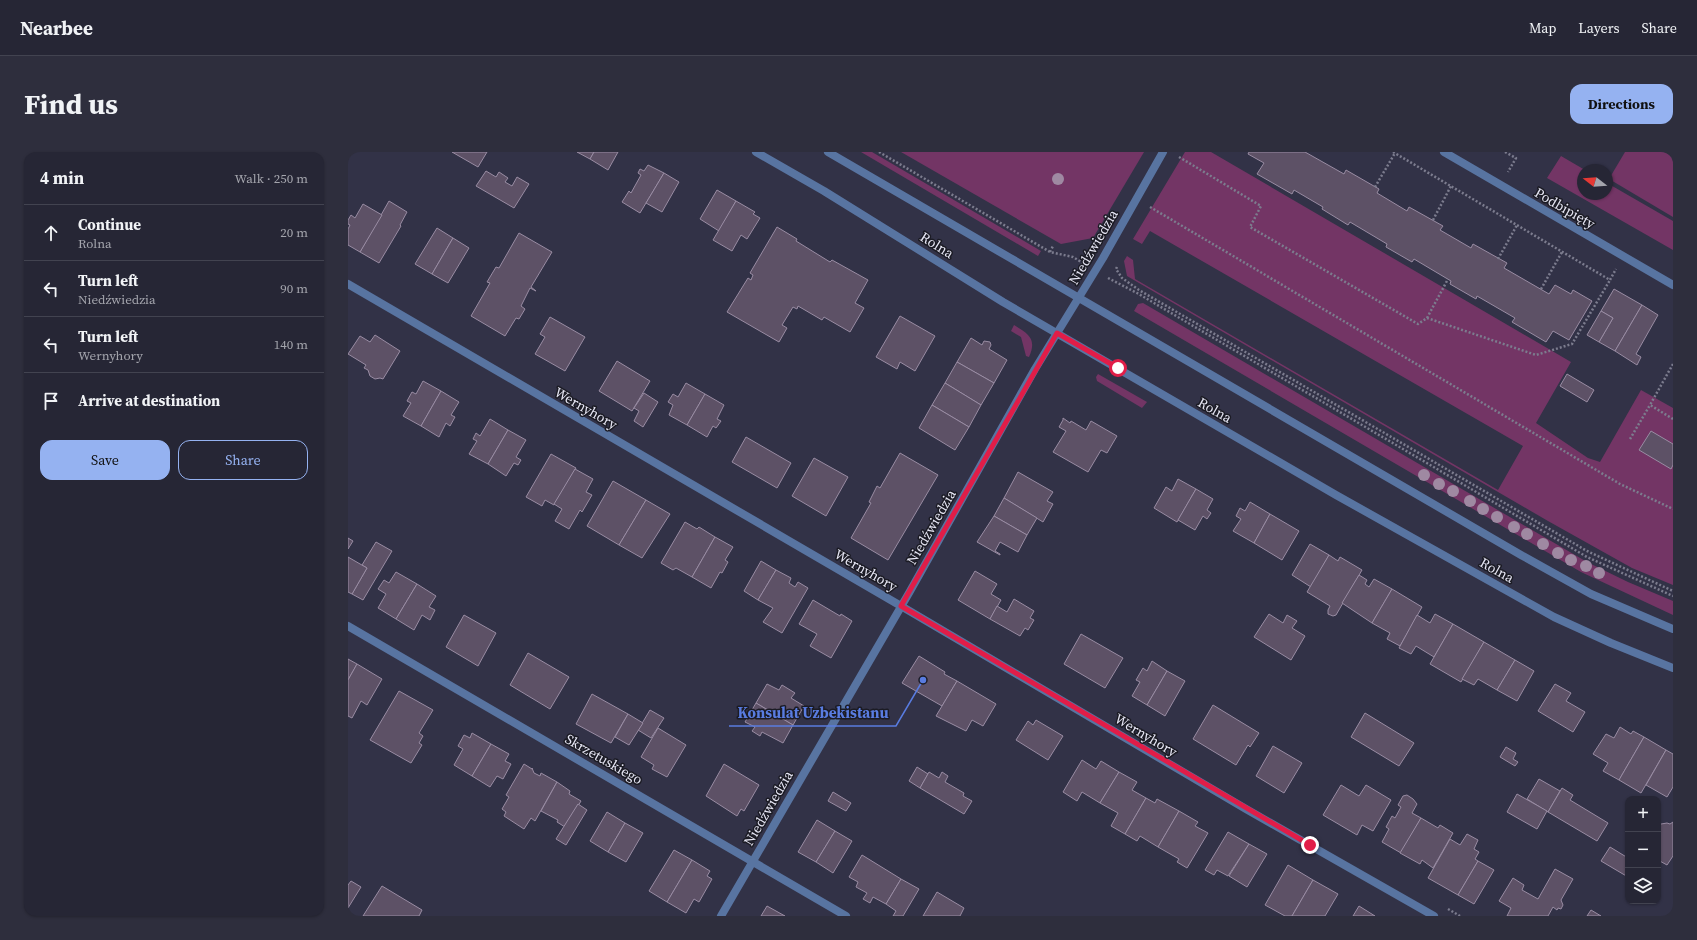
<!DOCTYPE html>
<meta charset="utf-8">
<style>
:root{--surface:#262635;--page:#2e2e3d;--text:#f1f3f6;--muted:#a4a5ad;--line:#424350;--accent:#95b2f1}
body{margin:0;font-family:"Source Serif 4",serif;background:var(--page);color:var(--text)}
.controls{position:absolute;right:12px;bottom:12px;display:grid;overflow:hidden;border-radius:8px;box-shadow:0 1px 3px #0004}
.controls button{width:36px;height:36px;display:grid;place-items:center;padding:0;border:0;border-bottom:1px solid var(--line);background:var(--surface);color:var(--text);font:20px sans-serif}
.compass{position:absolute;left:1229px;top:12px;width:36px;height:36px;border-radius:50%;background:var(--surface);box-shadow:0 1px 3px #0004;rotate:287deg}
.stop{position:absolute;width:12px;height:12px;margin:-9px;border:3px solid #e11d48;border-radius:50%;background:#fff}
.stop.end{background:#e11d48;border-color:#fff;box-shadow:0 1px 4px #0008}
.list{margin:0;padding:0;list-style:none}
h2{display:flex;justify-content:space-between;align-items:center;height:52px;margin:0;padding:0 16px;font-size:17px}
h2 small{font-size:13px;font-weight:400;color:var(--muted)}
.list li{display:grid;grid-template-columns:26px 1fr auto;gap:12px;align-items:center;box-sizing:border-box;height:56px;padding:0 16px;border-top:1px solid var(--line)}
.list b{display:block;font-size:15px;white-space:nowrap}
.list p{margin:0;font-size:13px;white-space:nowrap;color:var(--muted)}
.list em{font-size:13px;font-style:normal;color:var(--muted)}
.actions{display:flex;gap:8px;padding:12px 16px}
.actions a{flex:1;padding:9px 0;border:1px solid var(--accent);border-radius:12px;text-align:center;font-size:14px;color:var(--accent)}
.actions .main{background:var(--accent);color:#111}
.icon{flex:none;width:22px;height:22px;fill:none;stroke:currentColor;stroke-width:2;stroke-linecap:round;stroke-linejoin:round}
.map{position:relative;flex:none;width:1325px;height:764px;overflow:hidden;border-radius:12px}
header{display:flex;align-items:center;gap:24px;box-sizing:border-box;height:56px;padding:0 20px;background:var(--surface);border-bottom:1px solid var(--line)}
header strong{font-size:19px}
nav{display:flex;gap:22px;margin-inline-start:auto;font-size:14px}
.intro{display:flex;align-items:center;justify-content:space-between;box-sizing:border-box;height:96px;padding:0 24px}
h1{margin:0;font-size:28px}
.button{padding:10px 18px;border-radius:12px;background:var(--accent);color:#111;font-size:14px;font-weight:700}
main{display:flex;gap:24px;padding:0 24px}
aside{flex:1;background:var(--surface);border-radius:12px;box-shadow:0 1px 3px #0004}
.map>svg:first-child{display:block}
.green{fill:#733565}
.building{fill:#5d5166;stroke:#998ca3}
.lines{fill:none;stroke-linecap:round;stroke-linejoin:round}
.path{stroke:#7c7c8e;stroke-width:2.5;stroke-dasharray:2 2;stroke-linecap:butt}
.minor{stroke:#5874a1;stroke-width:8}
.tertiary{stroke:#5874a1;stroke-width:8}
.tree{fill:#9f89a2}
.route{stroke:#e11d48;stroke-width:5}
.labels{text-anchor:middle;stroke-width:3;stroke-linejoin:round;paint-order:stroke}
.street-label{font-size:14px;fill:#e6e6f4;stroke:#1b1b24}
.leader{fill:none;stroke:#597ce0;stroke-width:1.5}
.callout-dot{fill:#597ce0;stroke:#1b1b24;stroke-width:1.5}
.callout-label{font-size:15px;text-anchor:middle;font-weight:bold;fill:#597ce0;stroke:#1b1b24;stroke-width:3;stroke-linejoin:round;paint-order:stroke}
</style>
<header>
<strong>Nearbee</strong>
<nav><a>Map</a><a>Layers</a><a>Share</a></nav>
</header>
<div class="intro"><h1>Find us</h1><a class="button">Directions</a></div>
<main>
<aside>
<h2>4 min<small>Walk · 250 m</small></h2>
<ul class="list">
<li><svg class="icon" aria-label="ahead" viewBox="0 0 24 24"><path d="M12 20V5M6 11l6-6 6 6"/></svg><div><b>Continue</b><p>Rolna</p></div><em>20 m</em></li>
<li><svg class="icon" aria-label="left" viewBox="0 0 24 24"><path d="M17 20v-9H6M10 6l-5 5 5 5"/></svg><div><b>Turn left</b><p>Niedźwiedzia</p></div><em>90 m</em></li>
<li><svg class="icon" aria-label="left" viewBox="0 0 24 24"><path d="M17 20v-9H6M10 6l-5 5 5 5"/></svg><div><b>Turn left</b><p>Wernyhory</p></div><em>140 m</em></li>
<li><svg class="icon" aria-label="arrive" viewBox="0 0 24 24"><path d="M6 21V4h12l-3 4 3 4H6"/></svg><div><b>Arrive at destination</b></div></li>
</ul>
<div class="actions"><a class="main">Save</a><a>Share</a></div>
</aside>
<div class="map">
<svg width="1325" height="764" viewBox="0 0 1325 764">
<rect width="100%" height="100%" fill="#323247"/>
<g class="green">
<polygon points="513,0 524,0 693,99 690,104"/>
<polygon points="553,0 796,0 745,86 713,92"/>
<polygon points="837,0 863,0 1223,210 1188,271 1240,306 1252,310 1293,238 1325,256 1325,433 1284,416 1200,369 779,124 776,109 779,104 785,108 787,127 1150,338 1175,294 802,79 794,92 785,87"/>
<polygon points="1277,0 1325,0 1325,65 1261,27"/>
<polygon points="1213,4 1237,18 1235,18 1235,42 1259,42 1259,31 1325,69 1325,98 1199,26"/>
<polygon points="795,151 1239,410 1280,430 1325,449 1325,463 1233,420 786,159 790,152"/>
<path d="M666 173C681 182 689 187 681 205L678 204 673 185 663 179Z"/>
<polygon points="750,222 799,250 794,256 749,229 748,225"/>
</g>
<g class="building">
<polygon points="104,0 139,0 130,15"/>
<polygon points="229,0 246,0 242,7"/>
<polygon points="246,0 270,0 260,18 242,7"/>
<polygon points="901,0 957,0 996,22 998,18 1031,37 1029,41 1059,59 1061,55 1095,74 1092,78 1123,96 1125,92 1159,111 1156,116 1201,142 1207,133 1223,142 1225,138 1244,149 1221,188 1205,179 1198,190 1164,170 1167,166 1129,144 1128,147 1102,132 1103,129 1066,107 1064,110 1038,95 1039,92 1002,70 1000,73 974,57 975,55 946,38 944,42 909,22 916,11 900,2"/>
<polygon points="300,13 316,21 292,61 274,50 281,39 283,41 293,23 290,21 292,17 296,19"/>
<polygon points="138,19 148,25 151,20 160,26 157,30 164,34 169,25 181,32 166,56 128,34"/>
<polygon points="316,21 331,30 314,60 298,51"/>
<polygon points="369,38 388,49 371,79 352,67"/>
<polygon points="41,49 59,60 52,73 53,74 31,111 12,100"/>
<polygon points="388,49 407,60 405,62 412,66 399,87 393,83 384,99 365,88"/>
<polygon points="15,52 34,63 12,100 0,93 0,77 2,73 0,72 0,68 3,63 7,66"/>
<polygon points="429,75 449,87 448,89 482,110 484,108 520,128 507,151 516,156 502,180 476,165 474,168 450,154 449,157 445,155 434,173 439,176 431,190 379,160 400,126 403,128 405,123 402,121"/>
<polygon points="89,76 105,86 84,122 67,112"/>
<polygon points="171,81 204,100 183,135 188,139 182,136 173,154 177,157 171,167 168,166 157,184 123,164 142,131 139,130 148,115 151,116"/>
<polygon points="105,86 121,96 100,131 84,122"/>
<polygon points="1266,137 1294,153 1267,199 1251,190 1265,166 1253,159"/>
<polygon points="1294,153 1310,163 1288,202 1293,205 1289,213 1267,199"/>
<polygon points="1253,159 1265,166 1251,190 1239,183"/>
<polygon points="552,164 587,184 567,219 552,210 549,217 528,205"/>
<polygon points="202,165 237,185 217,219 187,202 197,185 192,182"/>
<polygon points="27,183 52,199 35,227 32,226 27,227 22,224 20,218 16,216 18,213 0,202 12,184 22,190"/>
<polygon points="623,186 634,193 636,189 642,190 643,193 641,197 659,208 646,231 609,210"/>
<polygon points="269,209 302,229 284,259 251,239"/>
<polygon points="609,210 646,231 633,253 597,231"/>
<polygon points="1219,222 1246,238 1239,250 1212,234"/>
<polygon points="75,229 93,239 73,274 55,264 63,251 59,249 64,240 68,242"/>
<polygon points="338,231 357,242 339,273 321,263 325,253 320,250 325,242 330,245"/>
<polygon points="597,231 633,253 621,275 584,253"/>
<polygon points="93,239 111,250 103,263 107,265 102,274 98,271 91,285 73,274"/>
<polygon points="296,241 310,250 295,275 286,269 291,259 286,256"/>
<polygon points="357,242 376,253 369,267 373,269 368,276 365,274 359,285 339,273"/>
<polygon points="584,253 621,275 607,298 571,276"/>
<polygon points="715,266 722,271 723,269 738,278 743,269 769,284 759,301 753,298 740,320 705,300 718,279 711,275 715,268"/>
<polygon points="142,267 160,278 140,312 121,302 129,289 125,287 128,281 132,284"/>
<polygon points="160,278 178,288 168,305 173,308 170,313 166,311 158,324 140,312"/>
<polygon points="1303,279 1325,292 1325,313 1323,317 1291,298"/>
<polygon points="398,285 443,311 429,336 384,310"/>
<polygon points="552,301 590,323 540,408 503,386 523,351 521,350 529,334 532,336"/>
<polygon points="203,302 228,316 206,353 197,348 194,354 178,345"/>
<polygon points="466,306 500,325 478,364 444,344"/>
<polygon points="227,317 245,327 238,340 244,343 234,360 232,358 221,377 207,369 214,357 206,352"/>
<polygon points="670,320 705,340 699,349 705,352 695,370 656,346"/>
<polygon points="830,327 848,337 829,370 806,356 818,335 824,339"/>
<polygon points="265,329 298,348 271,393 239,374"/>
<polygon points="848,337 865,347 859,358 863,361 859,367 855,364 847,378 830,368"/>
<polygon points="656,346 689,366 679,383 646,364"/>
<polygon points="298,348 322,362 294,406 271,393"/>
<polygon points="902,350 922,362 906,391 885,379 893,367 888,364 892,356 897,359"/>
<polygon points="922,362 951,379 934,408 906,391"/>
<polygon points="646,364 679,383 670,400 652,390 647,399 652,402 652,403 629,390"/>
<polygon points="337,370 349,377 351,375 367,385 344,425 328,416 325,418 313,411"/>
<polygon points="367,385 385,395 377,408 380,410 374,421 372,420 363,436 344,425"/>
<polygon points="0,386 5,389 0,397"/>
<polygon points="28,390 44,399 15,448 4,442 19,416 14,413"/>
<polygon points="962,392 981,403 963,435 944,423"/>
<polygon points="981,403 990,409 992,405 1014,418 988,463 985,464 980,462 980,458 982,454 959,440"/>
<polygon points="0,405 19,416 4,442 0,440"/>
<polygon points="413,409 428,418 410,448 396,439"/>
<polygon points="428,418 443,426 441,431 447,435 450,430 460,436 434,481 415,470 425,456 410,448"/>
<polygon points="627,419 649,432 643,442 653,448 642,467 610,448"/>
<polygon points="48,420 69,432 48,467 30,456 38,442 30,437 36,428 41,431"/>
<polygon points="1011,423 1019,428 1017,432 1021,435 1026,427 1044,437 1024,471 994,451"/>
<polygon points="69,432 88,444 81,455 87,458 82,468 74,463 66,478 48,467"/>
<polygon points="1044,437 1074,455 1052,494 1039,487 1042,481 1024,471"/>
<polygon points="666,447 686,459 682,466 686,468 680,478 677,476 672,484 642,467 649,454 659,460"/>
<polygon points="465,448 492,464 493,462 504,469 483,506 462,494 469,482 451,472"/>
<polygon points="921,462 935,471 939,463 949,469 944,476 957,484 943,508 906,485"/>
<polygon points="1087,462 1105,472 1086,505 1068,494 1063,502 1051,496 1069,463 1082,471"/>
<polygon points="116,463 148,481 130,514 98,495"/>
<polygon points="1105,472 1136,490 1113,530 1082,512"/>
<polygon points="733,482 775,506 757,536 716,512"/>
<polygon points="1136,490 1167,508 1149,538 1130,527 1126,533 1114,527"/>
<polygon points="180,501 221,525 202,557 162,533"/>
<polygon points="571,504 597,520 596,522 609,529 594,554 554,531"/>
<polygon points="0,507 9,512 0,528"/>
<polygon points="1167,508 1186,519 1169,549 1149,538"/>
<polygon points="804,509 819,519 799,553 784,544 792,530 788,528 795,516 799,519"/>
<polygon points="9,512 34,527 19,553 13,549 4,566 0,564 0,528"/>
<polygon points="819,519 837,529 817,564 799,553"/>
<polygon points="609,529 648,552 635,574 624,568 618,579 588,564"/>
<polygon points="419,532 431,538 434,533 447,541 443,546 456,554 445,573 408,551"/>
<polygon points="1207,532 1223,541 1218,549 1237,560 1225,580 1190,559"/>
<polygon points="51,539 85,558 71,581 75,584 71,591 74,593 63,611 22,588"/>
<polygon points="244,542 280,562 263,591 228,572"/>
<polygon points="408,551 445,573 435,591 414,580 412,584 404,579 407,575 397,570"/>
<polygon points="865,553 911,581 902,595 900,593 888,613 845,587"/>
<polygon points="302,558 316,566 303,586 290,578"/>
<polygon points="1017,561 1066,591 1051,614 1003,585"/>
<polygon points="280,562 295,571 281,593 267,585"/>
<polygon points="688,568 715,584 700,608 668,588 680,569 685,573"/>
<polygon points="1272,575 1283,582 1285,579 1296,585 1271,628 1255,619 1260,611 1245,602 1258,582 1266,586"/>
<polygon points="310,576 338,593 319,625 304,617 306,613 293,605"/>
<polygon points="124,581 143,592 124,624 106,613 115,597 110,594 116,583 122,586"/>
<polygon points="1296,585 1318,598 1293,641 1271,628"/>
<polygon points="143,592 161,602 157,609 163,612 155,627 149,624 142,635 124,624"/>
<polygon points="925,594 954,611 936,641 908,624"/>
<polygon points="1158,595 1168,601 1165,607 1170,610 1167,614 1152,605"/>
<polygon points="1318,598 1325,602 1325,635 1319,645 1298,633"/>
<polygon points="734,608 748,617 753,609 771,620 752,651 734,640 729,649 715,640"/>
<polygon points="176,612 184,617 184,616 186,621 192,624 193,621 209,630 187,669 183,666 176,677 156,664 158,660 154,657 161,645 158,643"/>
<polygon points="376,612 411,633 396,659 393,657 389,664 358,644"/>
<polygon points="569,615 580,622 572,636 561,629"/>
<polygon points="581,620 591,626 594,620 600,624 597,630 616,641 615,644 624,649 616,662 572,636"/>
<polygon points="771,620 789,630 784,638 798,646 777,682 763,674 770,661 752,651"/>
<polygon points="1191,627 1212,639 1200,660 1179,647"/>
<polygon points="209,630 222,639 221,642 233,649 217,675 209,670 210,668 193,659"/>
<polygon points="993,633 1011,644 1018,633 1043,648 1025,679 1014,673 1009,683 975,663"/>
<polygon points="1214,636 1225,643 1222,648 1260,671 1249,689 1200,660"/>
<polygon points="485,640 503,651 498,659 480,649"/>
<polygon points="1169,642 1199,659 1189,677 1159,660"/>
<polygon points="1059,643 1065,647 1069,652 1064,661 1073,666 1053,701 1034,690 1041,677 1038,675 1044,664 1047,666 1053,655 1050,653 1055,644"/>
<polygon points="798,646 807,651 809,647 831,659 810,695 792,684 789,689 777,682"/>
<polygon points="230,652 239,658 218,693 208,687"/>
<polygon points="831,659 850,670 847,674 860,681 839,716 829,710 831,707 810,695"/>
<polygon points="259,660 277,671 260,700 242,689"/>
<polygon points="1073,666 1090,676 1092,673 1105,681 1085,716 1074,708 1072,712 1052,701"/>
<polygon points="469,668 487,679 468,710 450,700"/>
<polygon points="1310,670 1313,672 1319,671 1322,672 1325,670 1325,704 1319,713 1310,708"/>
<polygon points="277,671 295,681 278,710 260,700"/>
<polygon points="487,679 504,689 485,721 468,710"/>
<polygon points="880,680 901,692 880,724 869,718 866,723 857,718"/>
<polygon points="1119,682 1130,688 1126,697 1131,700 1127,707 1130,709 1110,743 1080,726 1102,687 1112,693"/>
<polygon points="901,692 919,702 899,735 881,724"/>
<polygon points="1262,695 1280,706 1280,725 1253,709"/>
<polygon points="326,698 344,708 319,750 301,739"/>
<polygon points="514,703 553,727 538,752 525,745 522,751 515,747 519,741 508,735 510,730 501,725"/>
<polygon points="344,708 362,719 359,724 364,727 351,750 346,747 338,761 319,750"/>
<polygon points="1130,709 1146,718 1126,752 1110,743"/>
<polygon points="940,713 965,728 944,764 937,764 917,753"/>
<polygon points="1207,717 1225,727 1213,748 1215,753 1213,757 1210,756 1209,758 1205,755 1200,764 1159,764 1163,756 1151,749 1165,726 1176,733 1174,738 1190,747"/>
<polygon points="553,727 571,737 555,764 545,764 548,759 538,752"/>
<polygon points="965,728 990,742 977,764 944,764"/>
<polygon points="3,729 13,735 0,756 0,733"/>
<polygon points="34,734 74,758 71,764 15,764"/>
<polygon points="589,740 616,756 612,764 575,764"/>
<polygon points="419,754 437,764 413,764"/>
<polygon points="1011,754 1027,764 1005,764"/>
<polygon points="1243,758 1253,764 1239,764"/>
</g>
<g class="lines">
<g class="path">
<polyline points="531,0 702,100 725,105 735,111"/>
<polyline points="1045,0 1262,128 1268,117"/>
<polyline points="1157,0 1168,6 1160,20"/>
<polyline points="831,5 913,54 902,75 1070,172 1079,166 1188,203 1224,192 1262,128"/>
<polyline points="1027,35 1047,1"/>
<polyline points="802,55 1272,332 1325,357"/>
<polyline points="1085,68 1103,34"/>
<polyline points="702,100 705,94"/>
<polyline points="1150,107 1169,73"/>
<polyline points="769,115 768,117 774,126 791,138 1239,399 1325,439"/>
<polyline points="760,126 789,141 1239,405 1325,444"/>
<polyline points="1193,137 1214,100"/>
<polyline points="1079,166 1100,127"/>
<polyline points="1325,212 1302,253 1325,267"/>
<polyline points="1282,287 1302,253"/>
<polyline points="1100,757 1112,764"/>
</g>
<g class="minor">
<polyline points="1096,0 1325,133"/>
<polyline points="0,132 553,454 898,657 1086,764"/>
<polyline points="0,474 498,764"/>
<polyline points="373,764 561,441 687,217 755,106 815,0"/>
</g>
<g class="tertiary">
<polyline points="408,0 476,39 655,150 988,343 1206,465 1263,491 1325,516"/>
<polyline points="480,0 1173,403 1243,442 1325,477"/>
</g>
</g>
<g class="tree">
<circle cx="710" cy="27" r="6"/>
<circle cx="1076" cy="323" r="6"/>
<circle cx="1091" cy="332" r="6"/>
<circle cx="1105" cy="339" r="6"/>
<circle cx="1122" cy="349" r="6"/>
<circle cx="1135" cy="357" r="6"/>
<circle cx="1149" cy="365" r="6"/>
<circle cx="1166" cy="375" r="6"/>
<circle cx="1179" cy="382" r="6"/>
<circle cx="1195" cy="392" r="6"/>
<circle cx="1210" cy="401" r="6"/>
<circle cx="1223" cy="408" r="6"/>
<circle cx="1238" cy="414" r="6"/>
<circle cx="1251" cy="421" r="6"/>
</g>
<g class="lines">
<polyline class="route" points="770,216 709,181 553,454 962,693"/>
</g>
<g class="labels">
<g class="street-label">
<text transform="translate(1217 56) rotate(30)" y="5">Podbipięty</text>
<text transform="translate(589 93) rotate(32)" y="5">Rolna</text>
<text transform="translate(745 95) rotate(-60)" y="5">Niedźwiedzia</text>
<text transform="translate(238 256) rotate(30)" y="5">Wernyhory</text>
<text transform="translate(867 258) rotate(30)" y="5">Rolna</text>
<text transform="translate(583 375) rotate(-60)" y="5">Niedźwiedzia</text>
<text transform="translate(518 418) rotate(30)" y="5">Wernyhory</text>
<text transform="translate(1149 418) rotate(29)" y="5">Rolna</text>
<text transform="translate(798 583) rotate(31)" y="5">Wernyhory</text>
<text transform="translate(256 607) rotate(30)" y="5">Skrzetuskiego</text>
<text transform="translate(420 656) rotate(-60)" y="5">Niedźwiedzia</text>
</g>
</g>
<path class="leader" d="M575 528L548 574H381"/>
<circle class="callout-dot" cx="575" cy="528" r="4"/>
<g class="callout-label">
<text x="465" y="566">Konsulat Uzbekistanu</text>
</g>
</svg>
<div class="controls">
<button>+</button>
<button>−</button>
<button><svg class="icon" aria-label="layers" viewBox="0 0 24 24"><path d="M12 4l9 5-9 5-9-5zM3 14l9 5 9-5"/></svg></button>
</div>
<svg class="compass" viewBox="-18 -18 36 36"><path d="M0-13l5 13h-10z" fill="#e53935"/><path d="M0 13l5-13h-10z" fill="#a4a5ad"/></svg>
<div class="stop" style="left:770px;top:216px"></div>
<div class="stop end" style="left:962px;top:693px"></div>
</div>
</main>
